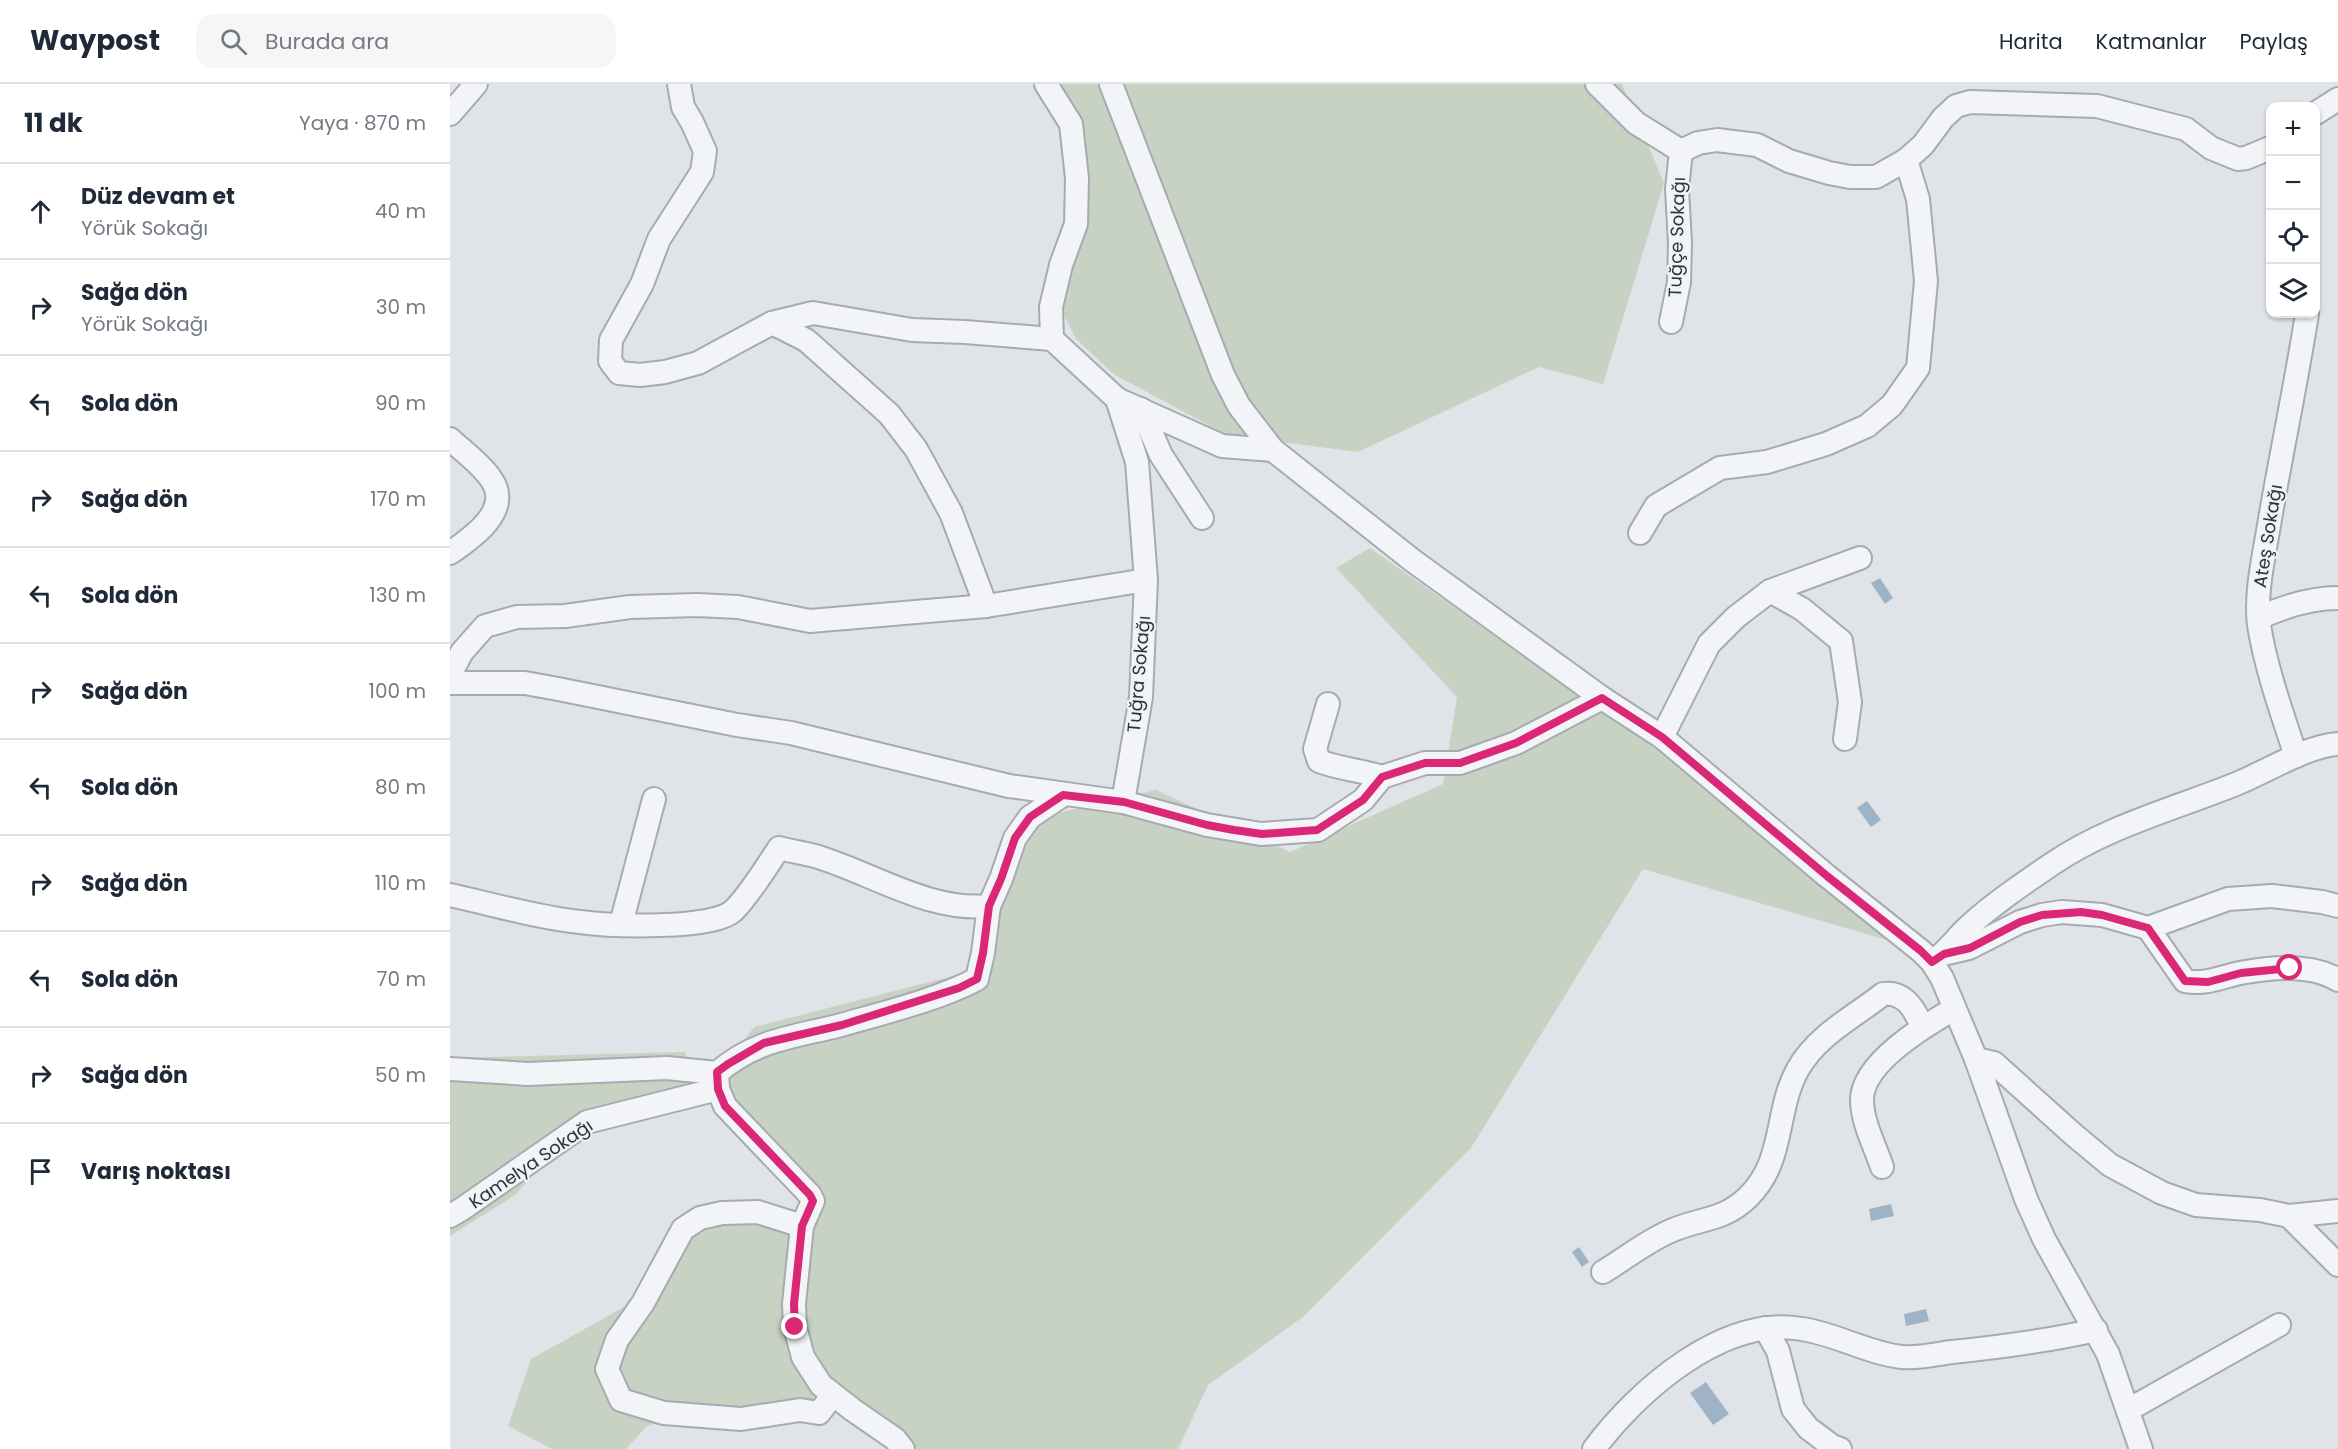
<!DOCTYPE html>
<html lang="tr">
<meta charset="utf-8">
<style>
:root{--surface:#fff;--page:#f6f6f7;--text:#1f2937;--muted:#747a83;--line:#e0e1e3}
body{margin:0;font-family:Poppins,sans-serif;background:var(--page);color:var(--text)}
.controls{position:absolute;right:18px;top:18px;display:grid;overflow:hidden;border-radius:12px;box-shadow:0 2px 4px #0004}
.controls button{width:54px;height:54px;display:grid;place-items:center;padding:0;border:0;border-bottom:2px solid var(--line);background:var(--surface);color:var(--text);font:30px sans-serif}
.stop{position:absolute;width:18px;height:18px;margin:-14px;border:4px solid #db2777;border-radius:50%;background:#fff}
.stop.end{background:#db2777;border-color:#fff;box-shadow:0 2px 6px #0008}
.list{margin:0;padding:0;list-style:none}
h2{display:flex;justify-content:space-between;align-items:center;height:78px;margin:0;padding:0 24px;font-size:26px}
h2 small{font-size:20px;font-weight:400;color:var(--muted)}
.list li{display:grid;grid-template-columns:39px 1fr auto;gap:18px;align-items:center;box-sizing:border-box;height:96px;padding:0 24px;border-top:2px solid var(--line)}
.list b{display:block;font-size:22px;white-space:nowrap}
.list p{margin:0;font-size:20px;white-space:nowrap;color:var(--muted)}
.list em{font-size:20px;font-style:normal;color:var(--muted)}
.icon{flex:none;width:33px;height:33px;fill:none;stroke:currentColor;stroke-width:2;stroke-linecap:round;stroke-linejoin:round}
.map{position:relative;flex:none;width:1888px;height:1365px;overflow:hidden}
header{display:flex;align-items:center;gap:36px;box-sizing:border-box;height:84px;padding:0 30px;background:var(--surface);border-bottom:2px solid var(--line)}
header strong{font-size:28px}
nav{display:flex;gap:33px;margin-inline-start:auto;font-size:21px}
.search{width:420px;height:54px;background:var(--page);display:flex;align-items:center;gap:15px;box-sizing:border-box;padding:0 21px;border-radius:18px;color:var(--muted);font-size:22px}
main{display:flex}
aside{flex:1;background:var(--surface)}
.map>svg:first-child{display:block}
.green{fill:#c7d2c2}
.water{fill:#9eb4c6}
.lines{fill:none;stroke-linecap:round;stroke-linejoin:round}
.minor-casing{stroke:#a6abb2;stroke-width:26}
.minor{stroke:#f3f4f7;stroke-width:22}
.route{stroke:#db2777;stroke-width:8}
.labels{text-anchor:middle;stroke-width:4.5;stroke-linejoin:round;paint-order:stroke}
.street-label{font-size:18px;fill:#2a333f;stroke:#f0f3f6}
</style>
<header>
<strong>Waypost</strong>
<div class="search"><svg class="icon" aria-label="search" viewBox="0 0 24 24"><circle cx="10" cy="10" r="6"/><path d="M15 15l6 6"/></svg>Burada ara</div>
<nav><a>Harita</a><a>Katmanlar</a><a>Paylaş</a></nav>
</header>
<main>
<aside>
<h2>11 dk<small>Yaya · 870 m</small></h2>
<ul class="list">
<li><svg class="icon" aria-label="ahead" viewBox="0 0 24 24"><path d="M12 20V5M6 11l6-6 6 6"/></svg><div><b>Düz devam et</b><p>Yörük Sokağı</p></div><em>40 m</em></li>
<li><svg class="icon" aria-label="right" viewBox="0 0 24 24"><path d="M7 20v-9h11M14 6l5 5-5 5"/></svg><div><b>Sağa dön</b><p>Yörük Sokağı</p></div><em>30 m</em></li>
<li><svg class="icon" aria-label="left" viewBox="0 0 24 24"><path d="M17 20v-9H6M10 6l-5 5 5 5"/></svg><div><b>Sola dön</b></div><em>90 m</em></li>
<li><svg class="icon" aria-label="right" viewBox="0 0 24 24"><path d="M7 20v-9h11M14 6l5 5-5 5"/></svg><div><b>Sağa dön</b></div><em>170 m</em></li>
<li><svg class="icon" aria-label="left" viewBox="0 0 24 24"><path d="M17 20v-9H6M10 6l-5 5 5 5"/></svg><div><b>Sola dön</b></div><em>130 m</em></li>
<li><svg class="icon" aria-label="right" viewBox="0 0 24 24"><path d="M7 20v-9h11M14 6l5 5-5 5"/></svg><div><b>Sağa dön</b></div><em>100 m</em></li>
<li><svg class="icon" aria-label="left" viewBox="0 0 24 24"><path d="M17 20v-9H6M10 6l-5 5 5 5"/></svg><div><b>Sola dön</b></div><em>80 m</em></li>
<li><svg class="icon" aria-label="right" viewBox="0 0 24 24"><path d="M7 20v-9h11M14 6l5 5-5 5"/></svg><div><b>Sağa dön</b></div><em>110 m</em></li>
<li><svg class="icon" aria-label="left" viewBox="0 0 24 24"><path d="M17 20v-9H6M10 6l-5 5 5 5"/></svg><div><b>Sola dön</b></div><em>70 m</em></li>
<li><svg class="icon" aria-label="right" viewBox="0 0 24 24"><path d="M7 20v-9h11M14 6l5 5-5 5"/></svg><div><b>Sağa dön</b></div><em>50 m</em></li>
<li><svg class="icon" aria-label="arrive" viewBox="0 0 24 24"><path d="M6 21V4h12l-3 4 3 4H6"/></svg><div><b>Varış noktası</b></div></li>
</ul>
</aside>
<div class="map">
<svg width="1888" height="1365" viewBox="0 0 1888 1365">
<rect width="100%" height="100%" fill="#e0e4e8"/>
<g class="green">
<polygon points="602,0 1172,0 1214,99 1153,300 1089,283 908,368 777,351 665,291 626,255 611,226 636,140"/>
<polygon points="920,464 1461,844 1454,861 1193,785 1021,1064 854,1232 758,1301 728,1365 452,1365 399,1310 198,1341 176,1365 102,1365 58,1342 81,1275 183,1218 262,1121 371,1131 265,996 304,943 538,883 569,738 706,706 840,768 993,700 1007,613 886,484"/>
<polygon points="235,968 243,997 128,1042 65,1111 0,1152 0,974"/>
</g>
<g class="water">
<polygon points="1430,494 1443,514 1435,520 1421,499"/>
<polygon points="1417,717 1431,736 1421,743 1407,724"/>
<polygon points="1441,1120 1444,1132 1421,1137 1419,1125"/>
<polygon points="1129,1163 1139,1178 1132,1183 1122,1168"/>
<polygon points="1476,1225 1479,1237 1456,1242 1454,1230"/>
<polygon points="1256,1298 1279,1330 1263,1341 1240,1309"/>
</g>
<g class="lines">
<g class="minor-casing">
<g id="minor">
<polyline points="229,0 233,23 242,38 255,67 252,88 209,155 192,200 161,256 160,277 169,289 190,291 215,288 248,279 322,239 363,229 462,246 515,248 602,255 667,315 772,362 823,366"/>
<polyline points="596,0 621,40 627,94 626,140 611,181 601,223 602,255"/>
<polyline points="661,0 773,291 789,322 823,366 962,476 1152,614 1212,653 1377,792 1471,867 1482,878 1492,894 1526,975 1576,1115 1594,1155 1658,1270 1691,1365"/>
<polyline points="1147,0 1186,39 1231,67"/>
<polyline points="1866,29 1888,15"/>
<polyline points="0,30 26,0"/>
<polyline points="1231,67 1248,59 1267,56 1307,61 1339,77 1379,89 1400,93 1426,93 1456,76 1473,61 1493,34 1506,22 1520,18 1647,22 1736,45 1761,64 1788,75 1796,74 1820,64"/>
<polyline points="1221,238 1229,198 1230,159 1227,105 1231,67"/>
<polyline points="667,315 687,378 696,496 691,613 673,718"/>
<polyline points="691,325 711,371 752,434"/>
<path d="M0 355C14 368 31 380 41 395 63 426 22 454 0 469"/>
<polyline points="1190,449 1206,422 1270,384 1317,378 1376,360 1417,342 1442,321 1468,284 1476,197 1468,115 1456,76"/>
<polyline points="1320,507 1352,525 1391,557 1400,618 1395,655"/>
<polyline points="536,522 696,496"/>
<path d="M1809 534C1835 522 1860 514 1888 514"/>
<polyline points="0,591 12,568 35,542 67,533 115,532 180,523 247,521 288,523 360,537 536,522 501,429 466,365 439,330 356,256 322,239"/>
<polyline points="0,599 75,599 108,605 287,641 341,649 559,702 673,718 757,741 811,750 868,746 913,716 932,693 975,679 1010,679 1066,659 1152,614"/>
<path d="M878 620 865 665 869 677C889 685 911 686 932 693"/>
<polyline points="1212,653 1259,560 1286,533 1320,507 1410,474"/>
<path d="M1846 672C1832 629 1816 585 1809 541 1805 509 1814 472 1819 441 1831 370 1846 300 1857 230"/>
<path d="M0 811C41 820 89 834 130 838 160 842 262 846 283 827 297 814 318 781 329 764 341 767 353 769 365 772 422 789 479 828 539 822"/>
<polyline points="171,840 204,715"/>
<path d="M1698 844 1735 897C1755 901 1771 893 1790 889 1821 883 1861 879 1888 896"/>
<polyline points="1493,870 1519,864 1570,838 1592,831 1612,828 1652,831 1698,844 1778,815 1822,812 1872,818 1888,822"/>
<path d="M1482 878C1497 868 1505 855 1518 843 1543 820 1574 799 1602 780 1658 742 1724 725 1786 700 1816 688 1856 662 1888 660"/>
<polyline points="1526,975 1544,979 1624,1051 1660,1081 1712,1109 1746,1121 1810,1126 1839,1132 1888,1181"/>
<path d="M0 985 78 990 217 984 267 989C306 955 345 953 391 941 433 929 490 915 527 895L533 869 539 822 551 795 565 754 580 733 613 711"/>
<polyline points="267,989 268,1005 275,1022 360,1111 363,1117 352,1142 344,1220 345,1243 353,1273 371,1301 403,1326 445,1355 453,1365"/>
<path d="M1432 1083C1425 1062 1412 1038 1412 1016 1412 979 1476 941 1504 925"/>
<polyline points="0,1132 12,1125 137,1038 268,1005"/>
<polyline points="1839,1132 1888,1127"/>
<polyline points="352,1142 308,1128 272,1129 250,1134 233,1145 193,1219 167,1256 157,1285 171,1316 214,1329 291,1335 350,1326 369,1329 383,1311"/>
<path d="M1153 1188C1176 1174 1198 1156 1223 1146 1251 1134 1273 1137 1297 1114 1336 1077 1324 1028 1348 985 1367 951 1404 933 1433 910 1454 907 1465 925 1472 943"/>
<polyline points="1315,1244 1328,1267 1343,1325 1358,1344 1382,1362 1390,1365"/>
<polyline points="1678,1326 1829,1241"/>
<path d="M1144 1365C1187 1307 1273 1231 1352 1245 1386 1250 1417 1269 1452 1273 1467 1275 1486 1270 1502 1268 1552 1263 1597 1257 1646 1246"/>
</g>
</g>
<use href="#minor" class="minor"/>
</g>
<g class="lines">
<polyline class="route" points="345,1243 344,1220 352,1142 363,1117 360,1111 275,1022 268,1005 267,988 278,980 314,959 392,941 509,904 527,895 533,869 539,822 551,795 565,754 580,733 613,711 674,718 757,741 784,746 812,750 867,746 913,716 932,693 975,679 1010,679 1066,659 1152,614 1212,653 1377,792 1471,867 1482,878 1494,870 1520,864 1570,838 1592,831 1631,828 1652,831 1698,844 1735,897 1758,898 1791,889 1840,884"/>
</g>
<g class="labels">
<g class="street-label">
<text transform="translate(1227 153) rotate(-88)" y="6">Tuğçe Sokağı</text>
<text transform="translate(1818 452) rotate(-81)" y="6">Ateş Sokağı</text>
<text transform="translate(689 590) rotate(-85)" y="6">Tuğra Sokağı</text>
<text transform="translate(81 1080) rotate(-34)" y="6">Kamelya Sokağı</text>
</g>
</g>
</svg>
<div class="controls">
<button>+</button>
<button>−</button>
<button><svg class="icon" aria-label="locate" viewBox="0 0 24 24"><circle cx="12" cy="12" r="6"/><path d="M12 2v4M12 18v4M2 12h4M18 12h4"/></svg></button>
<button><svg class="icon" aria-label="layers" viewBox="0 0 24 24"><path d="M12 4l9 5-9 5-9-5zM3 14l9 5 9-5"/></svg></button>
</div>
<div class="stop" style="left:1840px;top:884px"></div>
<div class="stop end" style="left:345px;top:1243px"></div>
</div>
</main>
